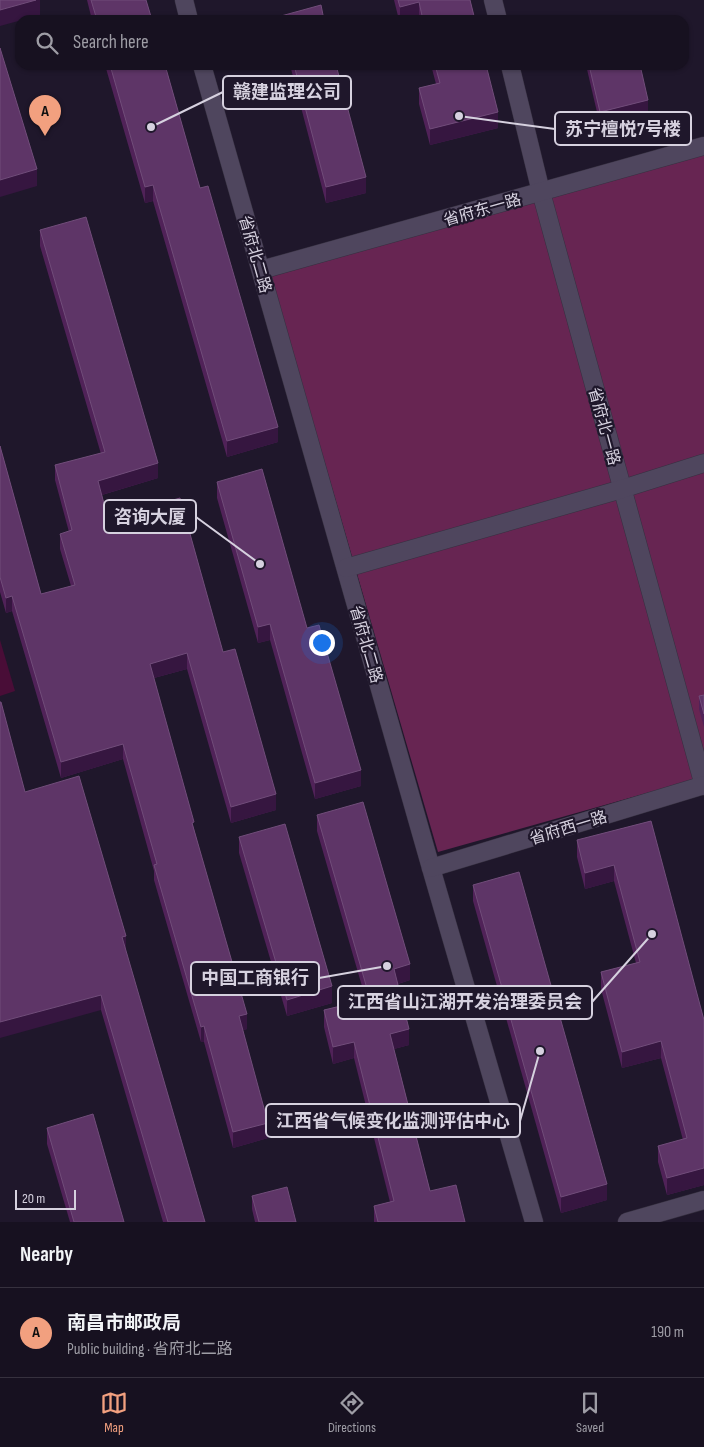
<!DOCTYPE html>
<meta charset="utf-8">
<style>
:root{--surface:#171120;--page:#241f2d;--text:#f1f3f6;--muted:#9e9da5;--line:#36313e;--accent:#f2a07f}
body{margin:0;font-family:"Sofia Sans Condensed","Noto Sans SC",sans-serif;background:var(--page);color:var(--text)}
.scale{position:absolute;left:15px;bottom:12px;width:61px;box-sizing:border-box;padding-left:5px;border:2px solid #d6d1df;border-top:0;font-size:14px;line-height:18px;white-space:nowrap;color:#d6d1df;-webkit-text-stroke:4px #1f172b;paint-order:stroke}
.you{position:absolute;left:321px;top:642px;width:18px;height:18px;margin:-12px;border:4px solid #fff;border-radius:50%;background:#1a73e8;box-shadow:0 0 0 8px #1a73e833}
.badge{display:grid;place-items:center;width:32px;height:32px;border-radius:50%;background:var(--accent);color:#111;font-size:16px;font-weight:700}
.pin{position:absolute;translate:-50% -41px;filter:drop-shadow(0 1px 2px #0008)}
.pin::after{content:'';position:absolute;top:26px;width:18px;height:15px;background:inherit;clip-path:polygon(0 0,100% 0,50% 100%)}
.list{margin:0;padding:0;list-style:none}
h2{display:flex;justify-content:space-between;align-items:center;height:65px;margin:0;padding:0 20px;font-size:21px}
h2 small{font-size:16px;font-weight:400;color:var(--muted)}
.list li{display:grid;grid-template-columns:32px 1fr auto;gap:15px;align-items:center;box-sizing:border-box;height:90px;padding:0 20px;border-top:1px solid var(--line)}
.list b{display:block;font-size:19px;white-space:nowrap}
.list p{margin:0;font-size:16px;white-space:nowrap;color:var(--muted)}
.list em{font-size:16px;font-style:normal;color:var(--muted)}
.icon{flex:none;width:28px;height:28px;fill:none;stroke:currentColor;stroke-width:2;stroke-linecap:round;stroke-linejoin:round}
.map{position:relative;flex:none;width:704px;height:1222px;overflow:hidden}
.search{position:absolute;background:var(--surface);box-shadow:0 1px 4px #0004;left:15px;right:15px;top:15px;height:55px;display:flex;align-items:center;gap:12px;box-sizing:border-box;padding:0 18px;border-radius:15px;color:var(--muted);font-size:19px}
.sheet{height:155px;background:var(--surface)}
nav{display:flex;justify-content:space-around;align-items:center;box-sizing:border-box;height:70px;border-top:1px solid var(--line);background:var(--surface);font-size:14px;color:var(--muted)}
nav a{display:grid;justify-items:center;gap:2px}
nav .on{color:var(--accent)}
.map>svg:first-child{display:block}
.green{fill:#490d37}
.forest{fill:#672552}
.lines{fill:none;stroke-linecap:round;stroke-linejoin:round}
.street-casing{stroke:#363040;stroke-width:19}
.street{stroke:#4f465e;stroke-width:18}
.wall{fill:#502258}
.shaded-wall{fill:#361640}
.building{fill:#5e3567;stroke:#714d7a}
.labels{text-anchor:middle;stroke-width:4.5;stroke-linejoin:round;paint-order:stroke}
.street-label{font-size:16px;fill:#d6d1df;stroke:#1f172b}
.leader{fill:none;stroke:#d6d1df;stroke-width:2}
.callout-dot{fill:#d6d1df;stroke:#1f172b;stroke-width:2}
.callout{fill:#1f172b;stroke:#d6d1df;stroke-width:2}
.callout-label{font-size:18px;text-anchor:middle;font-weight:bold;fill:#d6d1df}
</style>
<div class="map">
<svg width="704" height="1222" viewBox="0 0 704 1222">
<rect width="100%" height="100%" fill="#1f172b"/>
<polygon class="green" points="0,640 15,691 0,696"/>
<polygon class="forest" points="704,151 704,777 438,852 270,275"/>
<g class="lines">
<g class="street-casing">
<g id="street">
<polyline points="184,0 189,20"/>
<polyline points="493,0 498,20"/>
<polyline points="202,65 431,868 534,1222"/>
<polyline points="510,65 541,192 704,786"/>
<polyline points="261,270 704,146"/>
<polyline points="346,568 622,489 704,463"/>
<polyline points="431,868 704,785"/>
<polyline points="627,1222 704,1200"/>
</g>
</g>
<use href="#street" class="street"/>
</g>
<g class="wall">
<polygon points="87,0 146,0 152,20 92,20"/>
<polygon points="394,0 470,0 475,20 419,20 419,18 411,20 399,20"/>
<polygon points="105,65 165,65 200,188 278,442 227,457 153,201 145,203"/>
<polygon points="290,65 336,65 366,193 326,203"/>
<polygon points="431,65 486,65 498,128 430,145 419,104 419,88 436,84"/>
<polygon points="586,65 640,65 648,113 600,125"/>
<polygon points="40,230 158,478 102,495 108,519 223,652 276,810 231,823 187,669 154,678 247,1029 243,1030 268,1138 233,1148 204,1042 201,1042 154,880 154,871 123,759 61,778 12,611 6,613 0,592 0,446 41,594 71,586 60,549 60,534 69,532 55,480 55,465 101,454 40,246"/>
<polygon points="217,482 307,628 361,786 315,799 270,640 258,643 217,498"/>
<polygon points="704,695 704,727 699,709 699,696"/>
<polygon points="25,792 205,1222 163,1222 101,1010"/>
<polygon points="317,815 410,980 398,984 409,1045 394,1049 430,1191 465,1222 374,1222 374,1206 390,1202 354,1058 333,1064 324,1027 324,1010 366,1000 317,831"/>
<polygon points="651,821 704,1185 667,1195 658,1162 658,1146 683,1140 661,1058 622,1068 601,989 601,972 636,963 614,881 585,889 577,857 577,840"/>
<polygon points="239,837 332,1003 287,1016 239,853"/>
<polygon points="473,885 607,1200 561,1213 473,901"/>
<polygon points="47,1128 124,1222 70,1222 47,1144"/>
<polygon points="252,1196 296,1222 255,1222 252,1209"/>
</g>
<g class="shaded-wall">
<polygon points="36,0 40,0 40,15 0,26 0,10"/>
<polygon points="419,2 419,18 411,20 400,20 400,7"/>
<polygon points="648,100 648,113 600,125 600,112"/>
<polygon points="498,112 498,128 430,145 430,129"/>
<polygon points="37,169 37,186 0,197 0,180"/>
<polygon points="366,177 366,193 326,203 326,187"/>
<polygon points="153,185 153,201 145,203 145,187"/>
<polygon points="278,427 278,442 227,457 227,441"/>
<polygon points="158,463 158,478 98,496 98,481"/>
<polygon points="12,596 12,611 6,613 6,598"/>
<polygon points="270,624 270,640 258,643 258,627"/>
<polygon points="187,653 187,669 150,679 150,664"/>
<polygon points="123,744 123,759 61,778 61,762"/>
<polygon points="361,770 361,786 315,799 315,783"/>
<polygon points="276,794 276,810 231,823 231,807"/>
<polygon points="614,865 614,881 585,889 585,873"/>
<polygon points="126,936 126,951 122,937"/>
<polygon points="410,964 410,980 394,985 394,969"/>
<polygon points="332,986 332,1003 287,1016 287,1000"/>
<polygon points="101,995 101,1010 0,1038 0,1022"/>
<polygon points="247,1014 247,1029 239,1031 239,1016"/>
<polygon points="204,1026 204,1042 201,1042 201,1027"/>
<polygon points="409,1029 409,1045 390,1050 390,1034"/>
<polygon points="661,1041 661,1058 622,1068 622,1052"/>
<polygon points="354,1042 354,1058 333,1064 333,1047"/>
<polygon points="268,1123 268,1138 233,1148 233,1132"/>
<polygon points="704,1168 704,1185 667,1195 667,1178"/>
<polygon points="607,1184 607,1200 561,1213 561,1197"/>
</g>
<g class="building">
<polygon points="0,0 36,0 0,10"/>
<polygon points="91,0 146,0 152,20 97,20"/>
<polygon points="398,0 470,0 475,20 423,20 419,2 400,7"/>
<polygon points="321,5 324,20 282,20 281,16"/>
<polygon points="0,48 37,169 0,180"/>
<polygon points="110,65 165,65 200,188 208,186 278,427 227,441 153,185 145,187"/>
<polygon points="294,65 336,65 366,177 326,187"/>
<polygon points="435,65 486,65 498,112 430,129 419,88 440,83"/>
<polygon points="589,65 640,65 648,100 600,112"/>
<polygon points="86,217 158,463 98,481 108,519 180,498 223,652 235,649 276,794 231,807 187,653 150,664 194,822 192,823 247,1014 239,1016 268,1123 233,1132 204,1026 201,1027 154,865 157,864 123,744 61,762 12,596 6,598 0,577 0,446 41,594 75,585 60,534 72,530 55,465 105,452 40,230"/>
<polygon points="262,469 307,628 319,625 361,770 315,783 270,624 258,627 217,482"/>
<polygon points="704,695 704,714 699,696"/>
<polygon points="0,702 1,702 25,792 79,776 126,936 122,937 205,1222 168,1222 101,995 0,1022"/>
<polygon points="363,802 410,964 394,969 409,1029 390,1034 430,1191 456,1185 465,1222 378,1222 374,1206 394,1201 354,1042 333,1047 324,1010 370,999 317,815"/>
<polygon points="651,821 704,1020 704,1168 667,1178 658,1146 687,1138 661,1041 622,1052 601,972 640,962 614,865 585,873 577,840"/>
<polygon points="285,824 332,986 287,1000 239,837"/>
<polygon points="519,872 607,1184 561,1197 473,885"/>
<polygon points="93,1114 124,1222 74,1222 47,1128"/>
<polygon points="287,1187 296,1222 259,1222 252,1196"/>
</g>
<g class="labels">
<g class="street-label">
<text transform="translate(482 209) rotate(-16)" y="6">省府东一路</text>
<text transform="translate(256 254) rotate(74)" y="6">省府北二路</text>
<text transform="translate(605 426) rotate(75)" y="6">省府北一路</text>
<text transform="translate(367 644) rotate(74)" y="6">省府北二路</text>
<text transform="translate(568 827) rotate(-17)" y="6">省府西一路</text>
</g>
</g>
<path class="leader" d="M151 127L223 92M459 116L555 129M260 564L196 517M387 966L319 978M652 934L592 1002M540 1051L520 1121"/>
<g class="callout-dot">
<circle cx="151" cy="127" r="5"/>
<circle cx="459" cy="116" r="5"/>
<circle cx="260" cy="564" r="5"/>
<circle cx="387" cy="966" r="5"/>
<circle cx="652" cy="934" r="5"/>
<circle cx="540" cy="1051" r="5"/>
</g>
<g class="callout">
<rect x="223" y="76" width="128" height="33" rx="5"/>
<rect x="555" y="112" width="136" height="33" rx="5"/>
<rect x="104" y="500" width="92" height="33" rx="5"/>
<rect x="191" y="962" width="128" height="33" rx="5"/>
<rect x="338" y="986" width="254" height="33" rx="5"/>
<rect x="266" y="1104" width="254" height="33" rx="5"/>
</g>
<g class="callout-label">
<text x="287" y="98">赣建监理公司</text>
<text x="623" y="135">苏宁檀悦7号楼</text>
<text x="150" y="523">咨询大厦</text>
<text x="255" y="984">中国工商银行</text>
<text x="465" y="1008">江西省山江湖开发治理委员会</text>
<text x="393" y="1127">江西省气候变化监测评估中心</text>
</g>
</svg>
<div class="scale">20 m</div>
<div class="you"></div>
<div class="pin badge" style="left:45px;top:136px">A</div>
<div class="search"><svg class="icon" aria-label="search" viewBox="0 0 24 24"><circle cx="10" cy="10" r="6"/><path d="M15 15l6 6"/></svg>Search here</div>
</div>
<section class="sheet">
<h2>Nearby<small></small></h2>
<ul class="list">
<li><span class="badge">A</span><div><b>南昌市邮政局</b><p>Public building · 省府北二路</p></div><em>190 m</em></li>
</ul>
</section>
<nav>
<a class="on"><svg class="icon" aria-label="map" viewBox="0 0 24 24"><path d="M3 6l6-2 6 2 6-2v14l-6 2-6-2-6 2zM9 4v14M15 6v14"/></svg>Map</a>
<a><svg class="icon" aria-label="directions" viewBox="0 0 24 24"><path d="M12 3l9 9-9 9-9-9zM9 14v-3h6M13 9l2 2-2 2"/></svg>Directions</a>
<a><svg class="icon" aria-label="saved" viewBox="0 0 24 24"><path d="M7 4h10v16l-5-4-5 4z"/></svg>Saved</a>
</nav>
